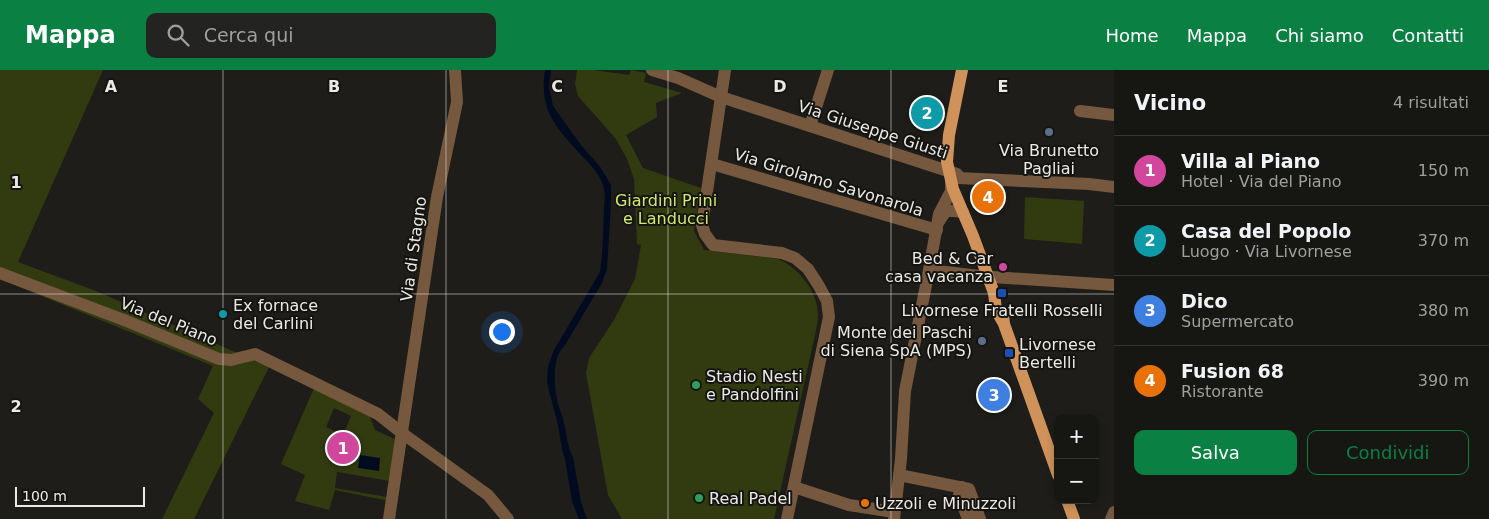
<!DOCTYPE html>
<html lang="it">
<meta charset="utf-8">
<style>
:root{--surface:#161613;--page:#232321;--text:#f1f3f6;--muted:#9e9fa0;--line:#353533;--accent:#0b8043}
body{margin:0;font-family:"DejaVu Sans",sans-serif;background:var(--page);color:var(--text)}
.controls{position:absolute;right:15px;bottom:15px;display:grid;overflow:hidden;border-radius:10px;box-shadow:0 2px 8px #0003}
.controls button{width:45px;height:45px;display:grid;place-items:center;padding:0;border:0;border-bottom:1px solid var(--line);background:var(--surface);color:var(--text);font:25px sans-serif}
.scale{position:absolute;left:15px;bottom:12px;width:130px;box-sizing:border-box;padding-left:5px;border:2px solid #e9e9e6;border-top:0;font-size:14px;line-height:18px;white-space:nowrap;color:#e9e9e6;-webkit-text-stroke:4px #151410;paint-order:stroke}
.you{position:absolute;left:501px;top:261px;width:18px;height:18px;margin:-12px;border:4px solid #fff;border-radius:50%;background:#1a73e8;box-shadow:0 0 0 8px #1a73e833}
.badge{display:grid;place-items:center;width:32px;height:32px;border-radius:50%;background:var(--accent);color:#fff;font-size:16px;font-weight:700}
.pin{position:absolute;translate:-50% -50%;border:2px solid #fff;box-shadow:0 1px 5px #0006}
.list{margin:0;padding:0;list-style:none}
h2{display:flex;justify-content:space-between;align-items:center;height:65px;margin:0;padding:0 20px;font-size:21px}
h2 small{font-size:16px;font-weight:400;color:var(--muted)}
.list li{display:grid;grid-template-columns:32px 1fr auto;gap:15px;align-items:center;box-sizing:border-box;height:70px;padding:0 20px;border-top:1px solid var(--line)}
.list b{display:block;font-size:19px;white-space:nowrap}
.list p{margin:0;font-size:16px;white-space:nowrap;color:var(--muted)}
.list em{font-size:16px;font-style:normal;color:var(--muted)}
.actions{display:flex;gap:10px;padding:15px 20px}
.actions a{flex:1;padding:11px 0;border:1px solid var(--accent);border-radius:10px;text-align:center;font-size:18px;color:var(--accent)}
.actions .main{background:var(--accent);color:#fff}
.icon{flex:none;width:28px;height:28px;fill:none;stroke:currentColor;stroke-width:2;stroke-linecap:round;stroke-linejoin:round}
.map{position:relative;flex:none;width:1114px;height:449px;overflow:hidden}
header{display:flex;align-items:center;gap:30px;box-sizing:border-box;height:70px;padding:0 25px;background:var(--accent);color:#fff}
header strong{font-size:24px}
nav{display:flex;gap:28px;margin-inline-start:auto;font-size:18px}
.search{width:350px;height:45px;background:var(--page);display:flex;align-items:center;gap:12px;box-sizing:border-box;padding:0 18px;border-radius:10px;color:var(--muted);font-size:19px}
main{display:flex}
aside{flex:1;background:var(--surface)}
.map>svg:first-child{display:block}
.green{fill:#323b10;fill-rule:evenodd}
.water{fill:#000b1f}
.lines{fill:none;stroke-linecap:round;stroke-linejoin:round}
.minor{stroke:#75583e;stroke-width:12}
.major{stroke:#cf925b;stroke-width:12}
.grid{fill:none;stroke:#e9e9e6;stroke-width:1;stroke-opacity:0.55}
.service-dot{fill:#5c6f8a;stroke:#151410;stroke-width:2}
.hotel-dot{fill:#d1479c;stroke:#151410;stroke-width:2}
.transit-dot{fill:#1a4fb4;stroke:#151410;stroke-width:2}
.culture-dot{fill:#0f9aa8;stroke:#151410;stroke-width:2}
.leisure-dot{fill:#2e9e5b;stroke:#151410;stroke-width:2}
.food-dot{fill:#e8710a;stroke:#151410;stroke-width:2}
.labels{text-anchor:middle;stroke-width:4;stroke-linejoin:round;paint-order:stroke}
.street-label{font-size:16px;fill:#e9e9e6;stroke:#151410}
.poi-label{font-size:16px;fill:#e9e9e6;stroke:#151410;text-anchor:start}
.park-label{font-size:16px;fill:#cee96f;stroke:#151410}
.grid-label{font-size:16px;text-anchor:middle;font-weight:bold;fill:#e9e9e6;stroke:#151410;stroke-width:4;stroke-linejoin:round;paint-order:stroke}
</style>
<header>
<strong>Mappa</strong>
<div class="search"><svg class="icon" aria-label="search" viewBox="0 0 24 24"><circle cx="10" cy="10" r="6"/><path d="M15 15l6 6"/></svg>Cerca qui</div>
<nav><a>Home</a><a>Mappa</a><a>Chi siamo</a><a>Contatti</a></nav>
</header>
<main>
<div class="map">
<svg width="1114" height="449" viewBox="0 0 1114 449">
<rect width="100%" height="100%" fill="#1e1d19"/>
<g class="green">
<polygon points="0,0 103,0 18,192 96,221 269,297 194,449 162,449 214,343 198,329 213,296 0,209"/>
<path d="M577 0H594L629 5 631 0 646 3 644 12 682 23 656 33 657 47 626 65 643 98 701 118 694 161 704 180 778 189C799 198 818 222 818 245 818 252 816 259 815 265L774 449H622L608 425 586 303 589 288 614 250 635 209 641 175 637 174 634 109 627 89 616 69 578 26 575 14Z"/>
<polygon points="1025,127 1084,131 1082,174 1024,169"/>
<path d="M314 318 368 342 375 360 401 372 389 431 335 420 329 440 295 431 305 405 281 394ZM334 338 351 346 343 365 326 357ZM337 402 390 411 387 427 335 418Z"/>
</g>
<g class="water">
<path d="M545 0H551L549 17 553 36 581 75 601 98 611 115V134L607 199 602 213 565 275C551 288 554 317 558 334 560 341 563 347 564 353 567 364 567 377 573 387L581 432 587 449H579L572 431 565 389 562 379 558 355 547 313 548 296 554 280 600 202C603 182 603 162 604 141 604 133 606 122 603 115 599 103 589 93 580 84 555 56 539 40 545 0Z"/>
<polygon points="360,385 380,388 379,401 358,398"/>
</g>
<g class="lines">
<g class="minor">
<polyline points="652,0 678,8 721,27 957,104"/>
<polyline points="725,0 702,155 705,164 713,175 782,183 795,188 808,199 819,216 827,231 829,247 787,449"/>
<polyline points="1080,41 1114,45"/>
<polyline points="810,56 828,0"/>
<polyline points="712,94 937,160"/>
<polyline points="958,108 1089,114 1114,117"/>
<polyline points="938,153 946,141 953,141 963,142"/>
<polyline points="929,200 988,207"/>
<polyline points="0,203 124,250 219,289 231,290 255,284 378,344 402,363 488,425 508,449"/>
<polyline points="993,207 1114,215"/>
<polyline points="899,405 969,419 980,449"/>
<polyline points="794,417 849,435 894,442"/>
<polyline points="962,417 959,425 968,449"/>
<polyline points="389,449 437,127 457,32 455,0"/>
<polyline points="894,449 901,389 905,321 929,200 939,144 951,121 951,113"/>
<polyline points="1111,449 1114,442"/>
</g>
<g class="major">
<polyline points="962,0 949,65 947,92 953,119 973,166 994,223 996,240 1003,252"/>
<polyline points="1003,244 1004,254 1058,405"/>
<polyline points="1067,430 1074,449"/>
</g>
</g>
<path class="grid" d="M223 0V449M446 0V449M668 0V449M891 0V449M0 224H1114"/>
<g class="service-dot">
<circle cx="1049" cy="62" r="5"/>
<circle cx="982" cy="271" r="5"/>
</g>
<circle class="hotel-dot" cx="1003" cy="197" r="5"/>
<g class="transit-dot">
<rect x="997" y="218" width="10" height="10" rx="2.5"/>
<rect x="1004" y="278" width="10" height="10" rx="2.5"/>
</g>
<circle class="culture-dot" cx="223" cy="244" r="5"/>
<g class="leisure-dot">
<circle cx="696" cy="315" r="5"/>
<circle cx="699" cy="428" r="5"/>
</g>
<circle class="food-dot" cx="865" cy="433" r="5"/>
<g class="labels">
<g class="street-label">
<text transform="translate(873 59) rotate(18)" y="6">Via Giuseppe Giusti</text>
<text transform="translate(829 112) rotate(17)" y="6">Via Girolamo Savonarola</text>
<text transform="translate(413 179) rotate(-82)" y="6">Via di Stagno</text>
<text transform="translate(169 251) rotate(22)" y="6">Via del Piano</text>
</g>
<g class="poi-label">
<text x="1049" y="86" text-anchor="middle">Via Brunetto<tspan x="1049" dy="18">Pagliai</tspan></text>
<text x="993" y="194" text-anchor="end">Bed &amp; Car<tspan x="993" dy="18">casa vacanza</tspan></text>
<text x="233" y="241">Ex fornace<tspan x="233" dy="18">del Carlini</tspan></text>
<text x="1002" y="246" text-anchor="middle">Livornese Fratelli Rosselli</text>
<text x="972" y="268" text-anchor="end">Monte dei Paschi<tspan x="972" dy="18">di Siena SpA (MPS)</tspan></text>
<text x="1019" y="280">Livornese<tspan x="1019" dy="18">Bertelli</tspan></text>
<text x="706" y="312">Stadio Nesti<tspan x="706" dy="18">e Pandolfini</tspan></text>
<text x="709" y="434">Real Padel</text>
<text x="875" y="439">Uzzoli e Minuzzoli</text>
</g>
<g class="park-label">
<text x="666" y="136">Giardini Prini<tspan x="666" dy="18">e Landucci</tspan></text>
</g>
</g>
<g class="grid-label">
<text x="111" y="22">A</text>
<text x="334" y="22">B</text>
<text x="557" y="22">C</text>
<text x="780" y="22">D</text>
<text x="1003" y="22">E</text>
<text x="16" y="118">1</text>
<text x="16" y="342">2</text>
</g>
</svg>
<div class="controls">
<button>+</button>
<button>−</button>
</div>
<div class="scale">100 m</div>
<div class="you"></div>
<div class="pin badge" style="left:343px;top:378px;background:#d1479c">1</div>
<div class="pin badge" style="left:927px;top:43px;background:#0f9aa8">2</div>
<div class="pin badge" style="left:994px;top:325px;background:#3f7fe0">3</div>
<div class="pin badge" style="left:988px;top:127px;background:#e8710a">4</div>
</div>
<aside>
<h2>Vicino<small>4 risultati</small></h2>
<ul class="list">
<li><span class="badge" style="background:#d1479c">1</span><div><b>Villa al Piano</b><p>Hotel · Via del Piano</p></div><em>150 m</em></li>
<li><span class="badge" style="background:#0f9aa8">2</span><div><b>Casa del Popolo</b><p>Luogo · Via Livornese</p></div><em>370 m</em></li>
<li><span class="badge" style="background:#3f7fe0">3</span><div><b>Dico</b><p>Supermercato</p></div><em>380 m</em></li>
<li><span class="badge" style="background:#e8710a">4</span><div><b>Fusion 68</b><p>Ristorante</p></div><em>390 m</em></li>
</ul>
<div class="actions"><a class="main">Salva</a><a>Condividi</a></div>
</aside>
</main>
